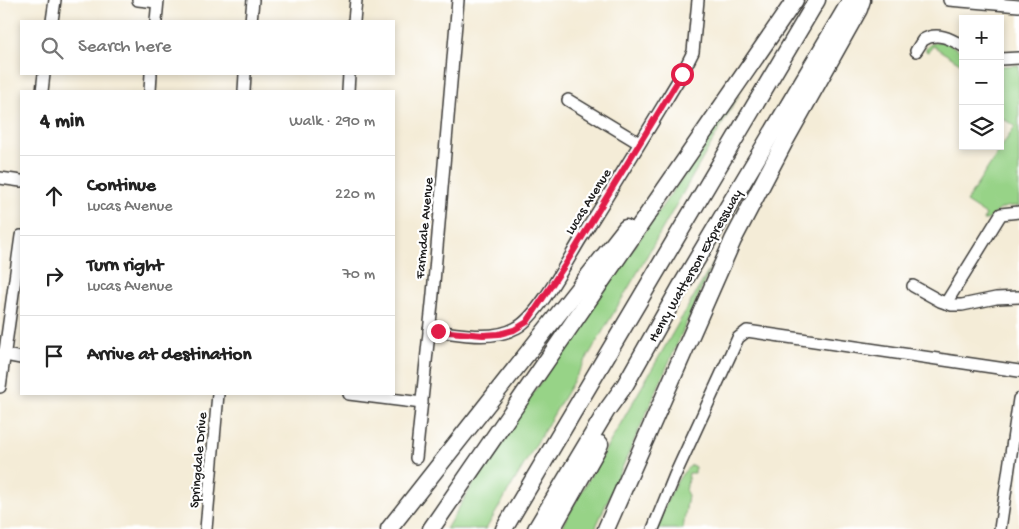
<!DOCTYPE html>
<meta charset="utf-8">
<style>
:root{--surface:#fff;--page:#f2f2f2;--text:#222;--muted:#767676;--line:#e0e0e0}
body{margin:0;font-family:"Gochi Hand",sans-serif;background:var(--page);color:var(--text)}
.controls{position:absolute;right:15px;top:15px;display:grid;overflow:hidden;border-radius:0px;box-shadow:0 2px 8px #0003}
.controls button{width:45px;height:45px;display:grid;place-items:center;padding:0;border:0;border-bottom:1px solid var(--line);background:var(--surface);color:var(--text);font:25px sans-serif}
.stop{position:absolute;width:15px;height:15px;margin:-11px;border:4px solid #e11d48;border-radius:50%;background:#fff}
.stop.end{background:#e11d48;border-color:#fff;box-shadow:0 1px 5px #0008}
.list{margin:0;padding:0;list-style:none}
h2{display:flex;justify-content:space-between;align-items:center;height:65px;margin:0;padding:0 20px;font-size:21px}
h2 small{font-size:16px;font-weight:400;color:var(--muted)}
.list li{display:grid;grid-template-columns:32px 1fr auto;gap:15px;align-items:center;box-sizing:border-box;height:80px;padding:0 20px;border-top:1px solid var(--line)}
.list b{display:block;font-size:19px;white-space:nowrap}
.list p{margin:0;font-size:16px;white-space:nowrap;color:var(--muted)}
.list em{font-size:16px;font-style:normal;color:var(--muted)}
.icon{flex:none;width:28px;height:28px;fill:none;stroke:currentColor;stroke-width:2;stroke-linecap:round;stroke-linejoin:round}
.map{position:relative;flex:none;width:1019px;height:529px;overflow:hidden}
.search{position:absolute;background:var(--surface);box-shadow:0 2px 8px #0003;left:20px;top:20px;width:375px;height:55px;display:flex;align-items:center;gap:12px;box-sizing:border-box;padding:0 18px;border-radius:0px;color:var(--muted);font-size:19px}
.panel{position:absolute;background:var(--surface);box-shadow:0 2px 8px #0003;left:20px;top:90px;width:375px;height:305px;border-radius:0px}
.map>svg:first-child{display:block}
.green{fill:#97d387;stroke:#5a7852}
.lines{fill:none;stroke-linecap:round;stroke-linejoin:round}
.minor-casing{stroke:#3c3b38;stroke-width:14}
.highway-casing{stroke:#3c3b38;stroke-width:19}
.minor{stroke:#fff;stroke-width:11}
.highway{stroke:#fff;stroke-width:16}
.route{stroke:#e11d48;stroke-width:6}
.labels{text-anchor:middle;stroke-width:4.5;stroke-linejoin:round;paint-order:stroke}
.street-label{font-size:14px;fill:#1c1c1c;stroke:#fff}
</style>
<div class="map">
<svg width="1019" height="529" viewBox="0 0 1019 529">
<rect width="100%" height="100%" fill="#fff"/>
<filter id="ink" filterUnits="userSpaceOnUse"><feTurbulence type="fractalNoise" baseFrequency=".02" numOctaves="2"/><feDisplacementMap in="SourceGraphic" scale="10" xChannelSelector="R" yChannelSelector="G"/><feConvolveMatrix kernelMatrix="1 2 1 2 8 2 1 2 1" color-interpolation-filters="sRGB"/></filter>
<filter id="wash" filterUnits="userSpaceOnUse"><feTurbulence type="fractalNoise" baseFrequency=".0096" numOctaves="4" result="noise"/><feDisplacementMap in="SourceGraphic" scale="20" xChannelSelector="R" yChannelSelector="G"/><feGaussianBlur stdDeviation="1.12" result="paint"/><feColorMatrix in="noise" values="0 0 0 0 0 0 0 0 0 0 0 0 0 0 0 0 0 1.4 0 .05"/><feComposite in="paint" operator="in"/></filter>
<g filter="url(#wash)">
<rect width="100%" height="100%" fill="#f4ecd7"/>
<g class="green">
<polygon points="939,41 947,43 963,52 963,65 933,46 928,52 926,51 926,48 931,44"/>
<path d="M1019 65V206C1013 206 1007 206 1001 209 994 213 992 221 983 220L986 215 966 202 1015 126 1000 117V66Z"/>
<polygon points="739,95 636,275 486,529 446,529 495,448"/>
<polygon points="713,263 595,529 560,529"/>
<path d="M692 465 695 467V473H689L686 492 688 495 683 529H655C664 511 675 475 692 465Z"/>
</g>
</g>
<g filter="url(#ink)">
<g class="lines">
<g class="minor-casing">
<g id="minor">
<polyline points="138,0 157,2"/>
<polyline points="949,0 1019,6"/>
<polyline points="52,21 55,0"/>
<polyline points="156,21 158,0"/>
<polyline points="251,21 253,0"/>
<polyline points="354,21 356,0"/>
<path d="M916 51C918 48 921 43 923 40 937 31 951 39 963 46"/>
<polyline points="1000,59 1019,58"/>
<polyline points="42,91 44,74"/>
<polyline points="150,91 151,74"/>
<polyline points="244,91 245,74"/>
<polyline points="348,91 349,74"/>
<polyline points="568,100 639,143"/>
<polyline points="0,178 21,181"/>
<polyline points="913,286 940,301 952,305 962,305 996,298 1019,297"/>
<polyline points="946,303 1001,214 1019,212"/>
<path d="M429 330C456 333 491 342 516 328 538 317 566 263 580 240 615 185 648 130 682 74L693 52 698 0"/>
<polyline points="0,354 21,358"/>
<polyline points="0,387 21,236"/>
<polyline points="349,394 422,403"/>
<polyline points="416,458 433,294 458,0"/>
<polyline points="206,529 218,394"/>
<polyline points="653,529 675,475 738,338 747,331 1019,371"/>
<polyline points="1000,529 1019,399"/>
</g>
</g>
<g class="highway-casing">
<g id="highway">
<polyline points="389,529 626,228"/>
<polyline points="431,529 795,0"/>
<polyline points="504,529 817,0"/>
<polyline points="536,529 607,410 625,385 681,286 851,0"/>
<polyline points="552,529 600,444"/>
<polyline points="606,529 733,240 785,141 859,9 862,0"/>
</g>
</g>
<use href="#minor" class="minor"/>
<use href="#highway" class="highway"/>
</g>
</g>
<g class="lines" filter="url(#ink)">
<polyline class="route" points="438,331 483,335 499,334 514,330 527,322 565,265 682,74"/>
</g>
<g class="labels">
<g class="street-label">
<text transform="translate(587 201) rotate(-58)" y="5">Lucas Avenue</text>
<text transform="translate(423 228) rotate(-85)" y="5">Farmdale Avenue</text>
<text transform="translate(694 265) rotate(-60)" y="5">Henry Watterson Expressway</text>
<text transform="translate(197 460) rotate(-85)" y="5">Springdale Drive</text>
</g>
</g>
</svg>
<div class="controls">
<button>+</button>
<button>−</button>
<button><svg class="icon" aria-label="layers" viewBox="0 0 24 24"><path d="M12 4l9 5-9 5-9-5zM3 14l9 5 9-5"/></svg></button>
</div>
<div class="stop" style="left:682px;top:74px"></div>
<div class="stop end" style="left:438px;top:331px"></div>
<div class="search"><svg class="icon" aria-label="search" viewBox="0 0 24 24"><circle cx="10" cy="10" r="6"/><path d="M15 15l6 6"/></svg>Search here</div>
<section class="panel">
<h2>4 min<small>Walk · 290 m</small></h2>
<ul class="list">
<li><svg class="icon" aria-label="ahead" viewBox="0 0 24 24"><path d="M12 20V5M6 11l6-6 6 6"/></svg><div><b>Continue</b><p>Lucas Avenue</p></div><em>220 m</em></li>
<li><svg class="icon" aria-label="right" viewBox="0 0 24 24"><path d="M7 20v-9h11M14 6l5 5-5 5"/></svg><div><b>Turn right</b><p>Lucas Avenue</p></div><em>70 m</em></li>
<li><svg class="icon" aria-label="arrive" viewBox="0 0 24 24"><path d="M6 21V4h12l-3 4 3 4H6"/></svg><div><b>Arrive at destination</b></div></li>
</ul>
</section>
</div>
